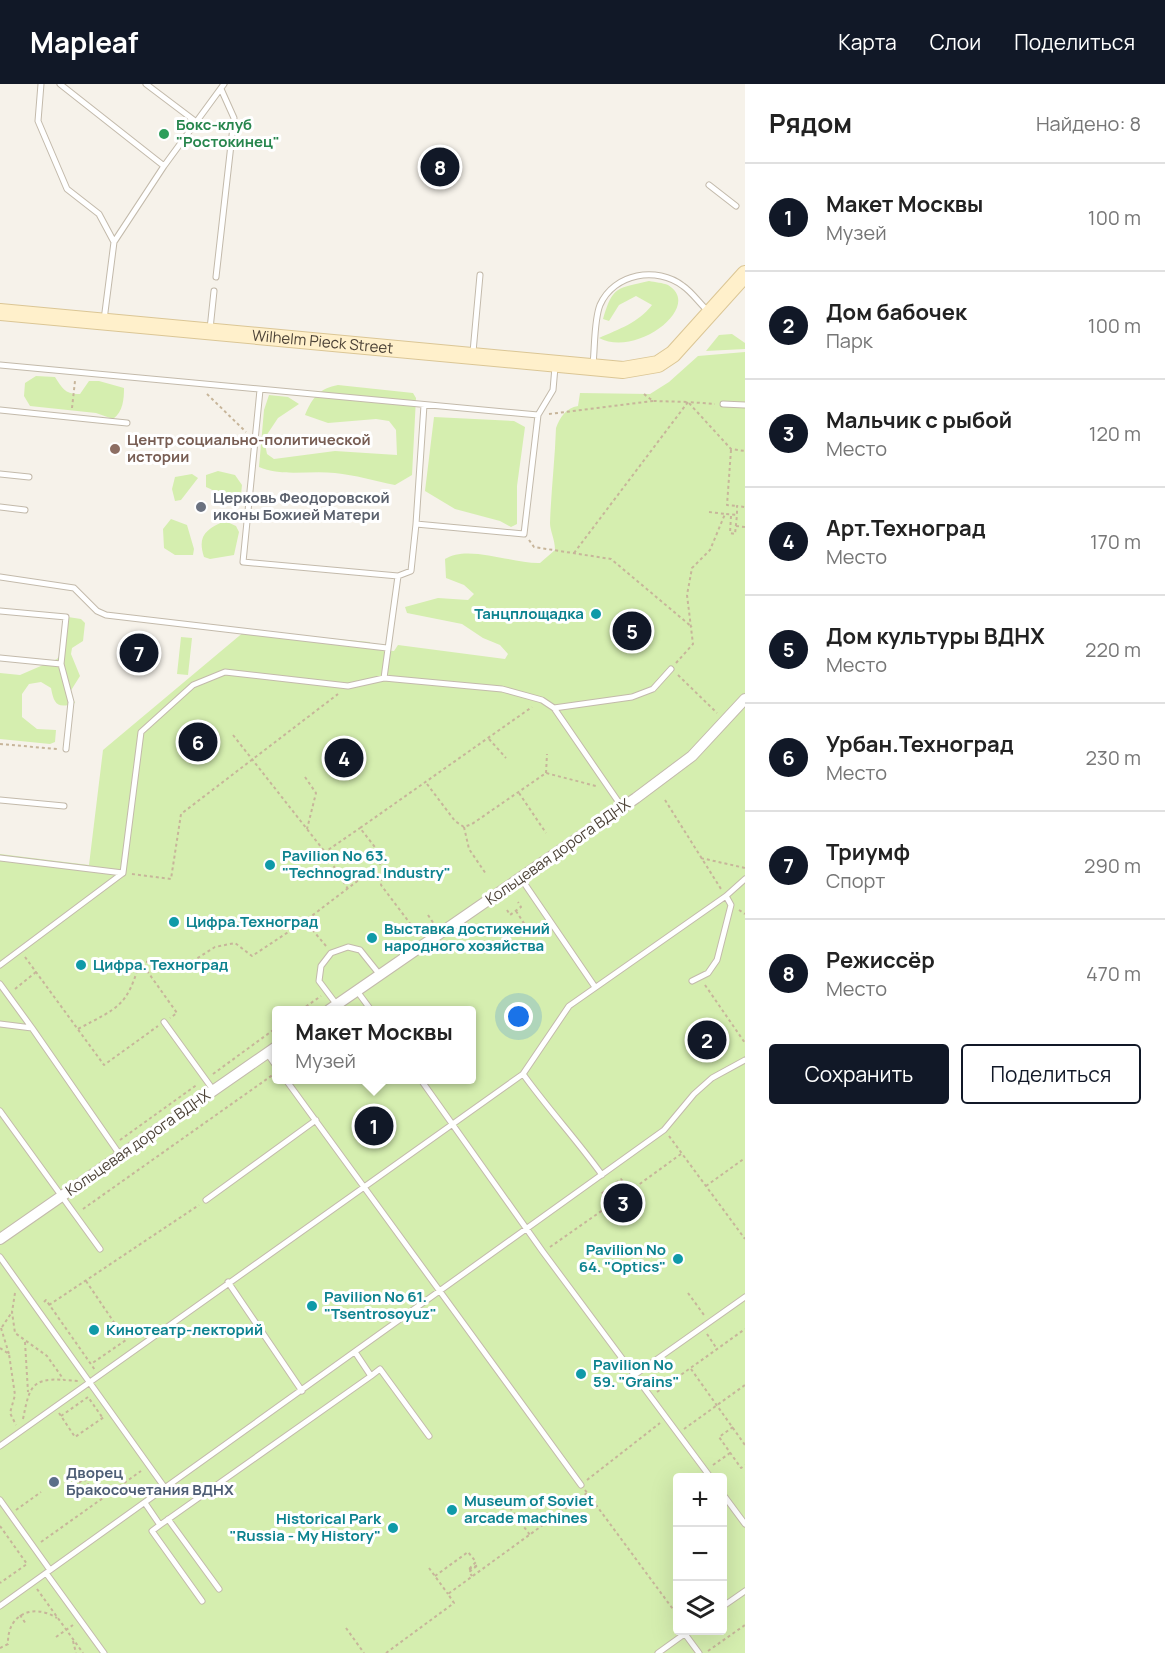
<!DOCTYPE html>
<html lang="ru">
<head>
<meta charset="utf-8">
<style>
  :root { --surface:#fff; --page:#f6f6f6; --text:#222; --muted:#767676; --line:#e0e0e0; --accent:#111827 }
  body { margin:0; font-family:Manrope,sans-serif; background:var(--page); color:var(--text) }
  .controls { position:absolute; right:18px; bottom:18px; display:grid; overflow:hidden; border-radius:6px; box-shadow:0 6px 24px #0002 }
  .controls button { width:54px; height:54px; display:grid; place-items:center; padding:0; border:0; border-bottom:2px solid var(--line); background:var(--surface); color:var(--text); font:30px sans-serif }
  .you { position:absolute; left:519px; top:933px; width:21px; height:21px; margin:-15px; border:4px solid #fff; border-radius:50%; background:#1a73e8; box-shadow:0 0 0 9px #1a73e833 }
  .badge { display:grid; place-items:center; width:39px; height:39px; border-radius:50%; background:var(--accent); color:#fff; font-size:20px; font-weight:700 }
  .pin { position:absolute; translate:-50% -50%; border:3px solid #fff; box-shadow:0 2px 6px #0006 }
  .popup { position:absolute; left:272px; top:922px; width:204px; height:78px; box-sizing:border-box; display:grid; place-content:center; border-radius:6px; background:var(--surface); filter:drop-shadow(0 2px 4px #0005); font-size:20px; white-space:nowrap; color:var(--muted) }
  .popup b { font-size:22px; color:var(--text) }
  .popup::after { content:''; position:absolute; left:50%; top:100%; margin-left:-12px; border:12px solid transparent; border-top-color:var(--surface) }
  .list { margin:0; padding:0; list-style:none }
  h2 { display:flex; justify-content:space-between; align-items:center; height:78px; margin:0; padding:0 24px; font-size:26px }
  h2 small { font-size:20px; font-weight:400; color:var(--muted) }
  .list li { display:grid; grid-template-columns:39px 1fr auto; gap:18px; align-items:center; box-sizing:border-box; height:108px; padding:0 24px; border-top:2px solid var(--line) }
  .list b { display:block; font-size:22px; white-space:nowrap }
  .list p { margin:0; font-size:20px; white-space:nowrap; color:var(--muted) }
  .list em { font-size:20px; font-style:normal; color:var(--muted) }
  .actions { display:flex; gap:12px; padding:18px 24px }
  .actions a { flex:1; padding:14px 0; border:2px solid var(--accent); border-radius:6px; text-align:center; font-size:21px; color:var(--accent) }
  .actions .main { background:var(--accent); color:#fff }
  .icon { flex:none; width:33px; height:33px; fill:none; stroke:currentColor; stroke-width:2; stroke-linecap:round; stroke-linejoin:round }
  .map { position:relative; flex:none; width:745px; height:1569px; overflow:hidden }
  header { display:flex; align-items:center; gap:36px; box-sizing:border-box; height:84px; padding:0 30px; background:var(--accent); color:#fff }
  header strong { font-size:28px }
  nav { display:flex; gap:33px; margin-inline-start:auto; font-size:21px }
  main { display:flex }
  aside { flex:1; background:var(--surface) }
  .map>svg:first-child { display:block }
  .green { fill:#d5eeaf; fill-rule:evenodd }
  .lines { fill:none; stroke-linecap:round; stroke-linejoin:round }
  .service-casing { stroke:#c3baab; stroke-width:7 }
  .minor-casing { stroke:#c3baab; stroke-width:12 }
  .secondary-casing { stroke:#dbc695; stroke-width:18 }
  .path { stroke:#c7b59a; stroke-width:2; stroke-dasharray:3 3; stroke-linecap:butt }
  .service { stroke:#fff; stroke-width:5 }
  .minor { stroke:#fff; stroke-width:10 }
  .secondary { stroke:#fff0cb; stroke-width:16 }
  .leisure-dot { fill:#2e9e5b; stroke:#fff; stroke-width:2 }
  .education-dot { fill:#8d6e63; stroke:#fff; stroke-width:2 }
  .worship-dot { fill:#6b7280; stroke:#fff; stroke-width:2 }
  .culture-dot { fill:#0f9aa8; stroke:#fff; stroke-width:2 }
  .service-dot { fill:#5c6f8a; stroke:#fff; stroke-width:2 }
  .labels { text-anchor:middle; stroke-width:6; stroke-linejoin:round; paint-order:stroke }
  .leisure-label { font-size:15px; font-weight:bold; fill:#27864d; stroke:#fff; text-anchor:start }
  .street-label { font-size:15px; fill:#4c4237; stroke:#fff }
  .education-label { font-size:15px; font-weight:bold; fill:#785e54; stroke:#fff; text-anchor:start }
  .worship-label { font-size:15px; font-weight:bold; fill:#5b616d; stroke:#fff; text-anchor:start }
  .culture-label { font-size:15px; font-weight:bold; fill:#0d838f; stroke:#fff; text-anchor:start }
  .service-label { font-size:15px; font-weight:bold; fill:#4e5e75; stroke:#fff; text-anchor:start }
</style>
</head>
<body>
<header>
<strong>Mapleaf</strong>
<nav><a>Карта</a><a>Слои</a><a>Поделиться</a></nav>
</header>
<main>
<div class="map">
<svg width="745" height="1569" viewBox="0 0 745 1569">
  <rect width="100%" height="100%" fill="#f6f2ea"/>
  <path class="green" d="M649,197c6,1 14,2 19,4 36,21 -31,73 -69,53 20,-9 39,-15 53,-33l-16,-9 -17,9 -10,16 -6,-2c10,-34 14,-30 46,-38z
    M732,250l13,9v6l-39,2 13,-16z
    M745,268v1301h-745v-799l89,11 14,-115 142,-119 125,11v7l24,2 4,-6 107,14 3,-5 -8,-9 -17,-7 -21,-14 -55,-11 -2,-6 33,-9 30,2 6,-6 -10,-9 -18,-7 -1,-19c23,-15 68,5 95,4l15,-13c0,-11 -5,-19 -5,-27 1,-31 5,-64 6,-95 4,-11 10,-20 22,-22l2,-13 70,1 19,-12 29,-26zM276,926h196v70h-196zM678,1394h44v152h-44z
    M36,292l19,1c7,11 11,18 25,17l9,-13h10l25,7c0,11 -1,24 -11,31l-17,-6 -66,-7 -6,-10 1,-13z
    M338,301l75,8 3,5 -4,77 -17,10c-20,-4 -40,-10 -60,-12 -25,-3 -54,4 -76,-6l5,-57 5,-15 19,2 11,7 -21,14 -14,21 3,15 7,5 61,-8 62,4 -1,-25 -7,-9 -13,-2 -48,4 -23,-8c7,-17 15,-27 33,-30z
    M434,333l80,4 11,6 -8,59v38l-6,3 -11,-6 -45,-12 -30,-18z
    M218,387l17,4 7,10 -2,19 -4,4c-13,-6 -17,-16 -30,-21v-12z
    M192,390l6,4 -17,22 -6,1 -3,-12 3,-12z
    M171,435l16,6 7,24 -1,6h-18l-11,-7 -1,-19z
    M225,437l11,5 3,6 -5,23 -24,4 -6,-2c-7,-21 2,-28 21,-36z
    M68,533l13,2 4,4 -2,18 -11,7 -1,6 9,22 -10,16 5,11c-17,6 -21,2 -24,-15l-10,-6 -12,2 -7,10v23l15,12 19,1 -1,12 -5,2 -50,-5v-66l20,2 37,-16 4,-5z
    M181,553l11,1 -4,37 -11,-1z"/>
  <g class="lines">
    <defs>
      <path id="service" d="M41,0l-3,37 29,68 32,25 15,28
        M60,0l104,82
        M146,0l49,37
        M709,101l27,21
        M216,193l18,-159 -13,-29
        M104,236l10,-78 50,-76 60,-82
        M210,245l4,-38
        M473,268l7,-77
        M593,280c2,-18 1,-44 7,-59 14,-32 57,-39 83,-19 9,6 17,18 26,26
        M0,281l538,50
        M260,306l-17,172 155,14 13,-5 5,-47 108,10 14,-119 15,-25 2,-23
        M723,320l22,1
        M0,326l127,13
        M0,390l29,3
        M0,423l25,3
        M416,440l8,-119
        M0,493l74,11 23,23 9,4 281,33
        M0,527l66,6 -5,47 10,38 -5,47
        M0,574l61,6
        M384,594l14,-102
        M554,624l78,-11 21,-8 18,-20
        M0,716l64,6
        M0,774l123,15
        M520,793l75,110
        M0,881l123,-92 18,-141 52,-47 32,-13 123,14 36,-8 118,11 40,11 12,8 68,99
        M692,897l16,-8 9,-13 14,-55 -5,-9
        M0,900l32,44
        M357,907l14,19
        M337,921l-18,-24 2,-15 10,-13 17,-6 12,3 20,25
        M164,938l50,69
        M0,940l32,4 88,127
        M267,969l9,13
        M523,990c25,35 54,66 79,101
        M286,996l295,405
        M421,996l122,172 168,226
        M0,1027l100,138
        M206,1116l110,-80
        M0,1173l165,231
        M228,1198l74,109
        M636,1290l109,-77
        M371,1292l9,-7 49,67
        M0,1362l523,-372 46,-68 157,-110 19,-17
        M722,1409l23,31
        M0,1416l50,70
        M145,1419l15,22 211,-149 -16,-24
        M168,1435l51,70
        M160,1441l-8,6 50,70
        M46,1489l58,80
        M0,1522l664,-476 30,-36 18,-16 33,-18
        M722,1523l23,-16
        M685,1550l14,19
        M658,1569l32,-23"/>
      <path id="minor" d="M329,926l307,-212 56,-42 53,-57
        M0,1155l276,-192"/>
      <g id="secondary">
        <path id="s1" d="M0,228l623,58 35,-6 15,-10 72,-80"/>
      </g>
    </defs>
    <use href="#service" class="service-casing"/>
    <use href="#minor" class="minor-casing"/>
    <use href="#secondary" class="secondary-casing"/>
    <path class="path" d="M207,310l39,38
      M644,310l9,7 35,1 43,47 14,2
      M72,324l3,-27
      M549,330l104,-13
      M731,366l-4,55 10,1
      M709,428l16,2
      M731,432l-1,17 5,1 2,-19
      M736,442l9,1
      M529,456l5,7 77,12 81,68
      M574,469l114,-151 27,2
      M676,579l17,-19 -6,-49 5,-27 18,-18 15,-36 12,1v-9l8,1
      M678,591l39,38
      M233,651l92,117
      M489,655l17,19
      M0,660l57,5
      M546,689l1,-19
      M305,693l11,16 -9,36
      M427,700l28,37 9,6 8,-3 74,-51 50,13
      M519,709l27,40
      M665,716l56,89
      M464,743l5,22 17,25
      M701,774l44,10
      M385,776l-4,25 31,41
      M132,790l39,5 10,-65 157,-120
      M348,805l-23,-37 35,-24
      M507,826l3,5 11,-8 -3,-5
      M739,826l6,4
      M516,827l9,14
      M428,831l6,9
      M446,857l5,7
      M326,862l-21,-25 80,-61 -25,-32 172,-121
      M25,873l79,108 54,-39
      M140,877l37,52 -7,5
      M140,877l45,5 30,-19 20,-4 17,13 53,-35
      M705,901l40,58
      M15,905l21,-17
      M301,926l20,-14
      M78,945c41,-22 49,-22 62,-68
      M213,990l63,-46
      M669,1052l76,103
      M120,1056l78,-56
      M621,1095l21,29 -20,14 -21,-28z
      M706,1102l39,-28
      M630,1107l51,-37
      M83,1125l191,-135
      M550,1163l60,-42
      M86,1197l40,59 -35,24
      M15,1209l-3,19 3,21 32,23 17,24 14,1
      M688,1209l16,22
      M44,1218l2,-2 49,70
      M49,1221l150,-100
      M2,1243l10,-15
      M1,1244l8,26
      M707,1250l10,15
      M25,1258l3,50
      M0,1264l9,6 6,41 -5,18 6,12
      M691,1285l54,76
      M657,1308l88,-63
      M59,1329l16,24 29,-20
      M61,1332l27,-19 14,20
      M23,1335c6,-29 7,-42 41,-39
      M733,1343l-14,10 22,31 4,-3
      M684,1345l61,-44
      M713,1381l17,-12
      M587,1396l73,-57
      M74,1402l10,-7 12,16
      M585,1406l93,126
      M510,1424l20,27
      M16,1426l25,-18
      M0,1442l27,38 -27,19
      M41,1458l100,-71
      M429,1484l19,26
      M435,1492l33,-24 8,10 -8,8 10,-5 -9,7 3,4
      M37,1505l46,64
      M20,1531l6,9
      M346,1544l18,25
      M56,1553l17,-12
      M73,1557l3,12
      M0,1564l8,-4c-1,-30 25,-41 49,-26
      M708,1567l37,-26
      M386,1569l68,-50 -6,-9 139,-101"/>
    <use href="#service" class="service"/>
    <use href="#minor" class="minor"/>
    <use href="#secondary" class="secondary"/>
  </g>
  <circle class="leisure-dot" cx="164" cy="50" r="6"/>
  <circle class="education-dot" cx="115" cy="365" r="6"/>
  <circle class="worship-dot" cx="201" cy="423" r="6"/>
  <g class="culture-dot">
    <circle cx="596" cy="530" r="6"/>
    <circle cx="270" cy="781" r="6"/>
    <circle cx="174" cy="838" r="6"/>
    <circle cx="372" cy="854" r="6"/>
    <circle cx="81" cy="881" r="6"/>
    <circle cx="678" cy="1175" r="6"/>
    <circle cx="312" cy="1222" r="6"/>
    <circle cx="94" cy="1246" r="6"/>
    <circle cx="581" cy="1290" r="6"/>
    <circle cx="452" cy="1426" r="6"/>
    <circle cx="393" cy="1444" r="6"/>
  </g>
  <circle class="service-dot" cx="54" cy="1398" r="6"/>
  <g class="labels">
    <g class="leisure-label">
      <text x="176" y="46">Бокс-клуб<tspan x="176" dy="17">"Ростокинец"</tspan></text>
    </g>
    <g class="street-label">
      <text dy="5" stroke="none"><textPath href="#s1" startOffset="324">Wilhelm Pieck Street</textPath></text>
      <text transform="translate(558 768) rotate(-35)" y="5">Кольцевая дорога ВДНХ</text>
      <text transform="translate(138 1059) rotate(-35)" y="5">Кольцевая дорога ВДНХ</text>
    </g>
    <g class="education-label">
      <text x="127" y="361">Центр социально-политической<tspan x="127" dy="17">истории</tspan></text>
    </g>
    <g class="worship-label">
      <text x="213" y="419">Церковь Феодоровской<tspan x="213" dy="17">иконы Божией Матери</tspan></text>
    </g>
    <g class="culture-label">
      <text x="584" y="535" text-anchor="end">Танцплощадка</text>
      <text x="282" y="777">Pavilion No 63.<tspan x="282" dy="17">"Technograd. Industry"</tspan></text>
      <text x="186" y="843">Цифра.Техноград</text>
      <text x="384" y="850">Выставка достижений<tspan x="384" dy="17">народного хозяйства</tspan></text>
      <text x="93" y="886">Цифра. Техноград</text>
      <text x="666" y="1171" text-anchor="end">Pavilion No<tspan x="666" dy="17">64. "Optics"</tspan></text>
      <text x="324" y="1218">Pavilion No 61.<tspan x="324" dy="17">"Tsentrosoyuz"</tspan></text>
      <text x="106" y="1251">Кинотеатр-лекторий</text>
      <text x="593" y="1286">Pavilion No<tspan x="593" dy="17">59. "Grains"</tspan></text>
      <text x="464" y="1422">Museum of Soviet<tspan x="464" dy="17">arcade machines</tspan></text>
      <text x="381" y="1440" text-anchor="end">Historical Park<tspan x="381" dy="17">"Russia - My History"</tspan></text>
    </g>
    <g class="service-label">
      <text x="66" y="1394">Дворец<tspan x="66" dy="17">Бракосочетания ВДНХ</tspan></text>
    </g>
  </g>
</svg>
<div class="controls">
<button>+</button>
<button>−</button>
<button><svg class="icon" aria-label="layers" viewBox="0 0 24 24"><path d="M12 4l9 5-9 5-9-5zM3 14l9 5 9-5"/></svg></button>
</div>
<div class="you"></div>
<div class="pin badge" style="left:374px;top:1042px">1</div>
<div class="popup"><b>Макет Москвы</b>Музей</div>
<div class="pin badge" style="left:707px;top:956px">2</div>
<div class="pin badge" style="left:623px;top:1119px">3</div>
<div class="pin badge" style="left:344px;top:674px">4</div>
<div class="pin badge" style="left:632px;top:547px">5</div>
<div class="pin badge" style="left:198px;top:658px">6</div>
<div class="pin badge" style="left:139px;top:569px">7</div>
<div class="pin badge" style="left:440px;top:83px">8</div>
</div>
<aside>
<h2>Рядом<small>Найдено: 8</small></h2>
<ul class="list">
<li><span class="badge">1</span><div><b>Макет Москвы</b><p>Музей</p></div><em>100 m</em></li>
<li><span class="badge">2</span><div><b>Дом бабочек</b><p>Парк</p></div><em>100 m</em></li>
<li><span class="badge">3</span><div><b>Мальчик с рыбой</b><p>Место</p></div><em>120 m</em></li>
<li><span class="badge">4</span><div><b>Арт.Техноград</b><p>Место</p></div><em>170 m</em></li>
<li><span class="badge">5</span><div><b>Дом культуры ВДНХ</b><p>Место</p></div><em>220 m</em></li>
<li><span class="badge">6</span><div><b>Урбан.Техноград</b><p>Место</p></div><em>230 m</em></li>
<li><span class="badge">7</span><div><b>Триумф</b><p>Спорт</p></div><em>290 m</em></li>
<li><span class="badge">8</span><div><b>Режиссёр</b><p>Место</p></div><em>470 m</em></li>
</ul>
<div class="actions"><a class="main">Сохранить</a><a>Поделиться</a></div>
</aside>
</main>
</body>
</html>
